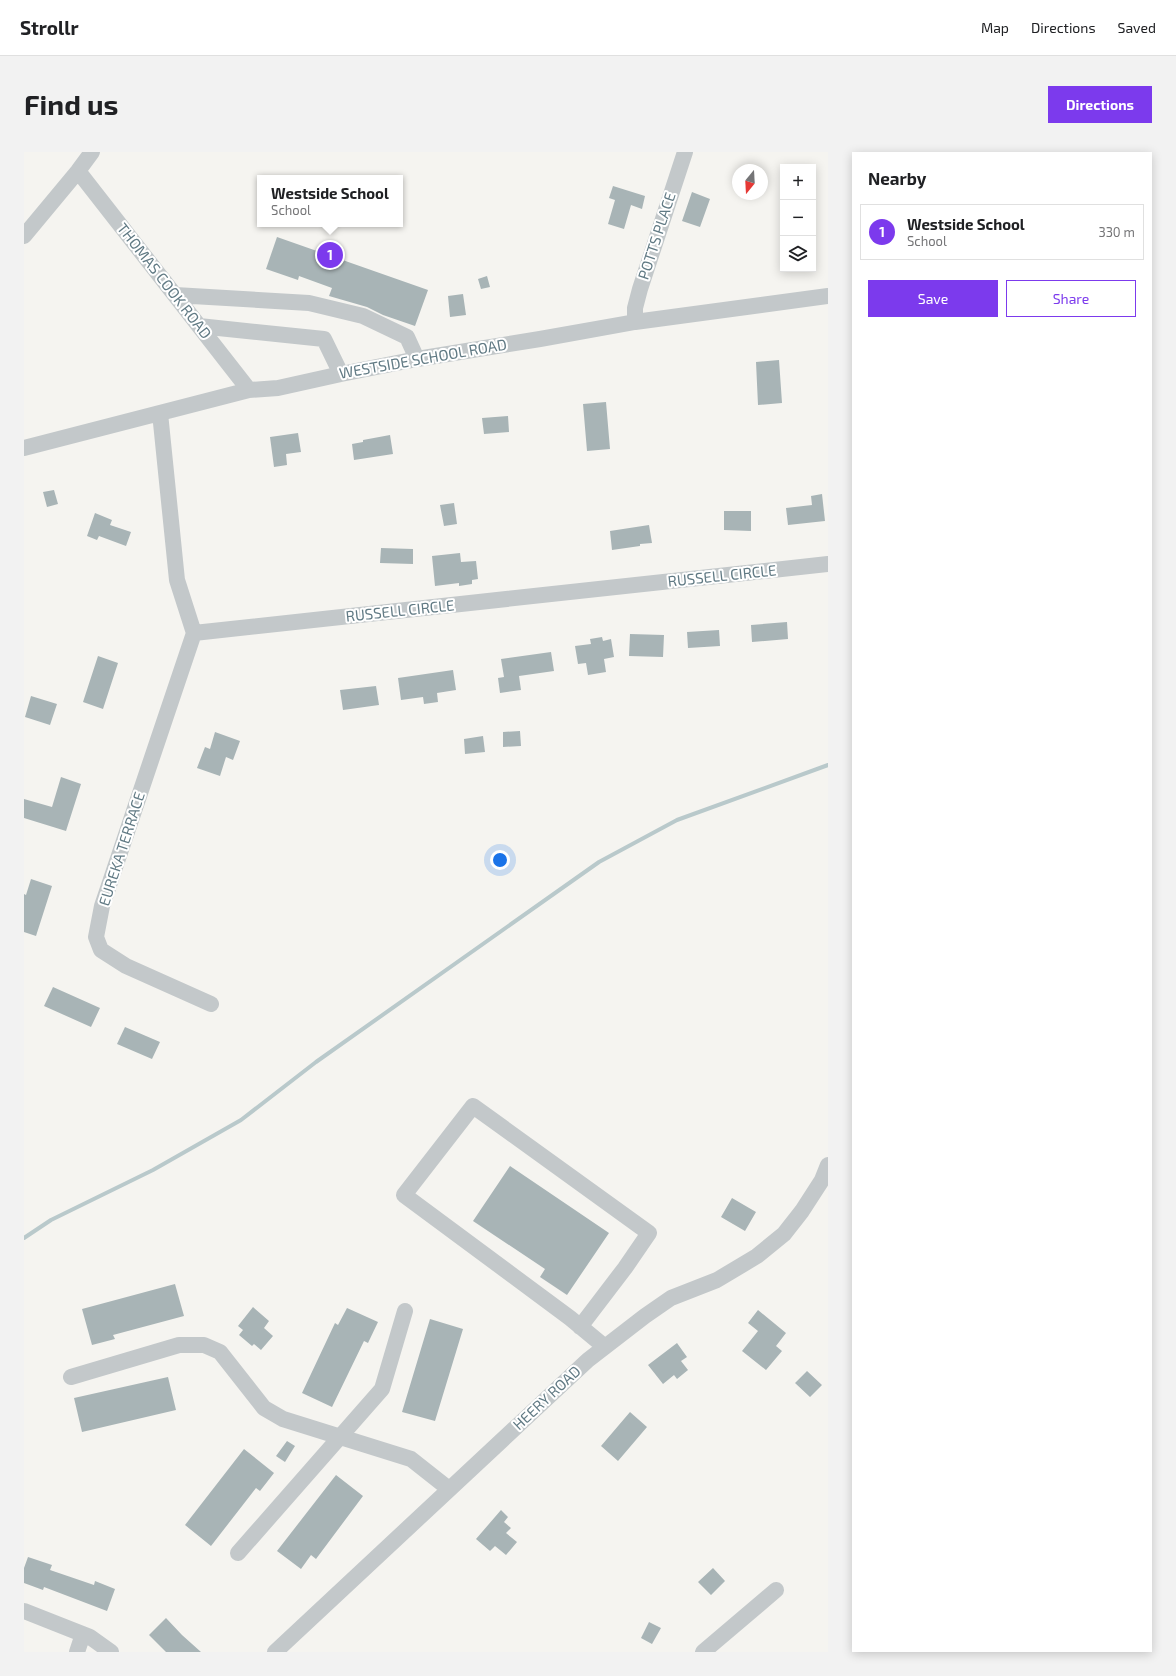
<!DOCTYPE html>
<html lang="en">
<head>
<meta charset="utf-8">
<style>
  :root { --surface:#fff; --page:#f2f2f2; --text:#202124; --muted:#757577; --line:#e0e0e0; --accent:#7c3aed }
  body { margin:0; font-family:"Exo 2",sans-serif; background:var(--page); color:var(--text) }
  .controls { position:absolute; right:12px; top:12px; display:grid; overflow:hidden; border-radius:0px; box-shadow:0 2px 10px #0003 }
  .controls button { width:36px; height:36px; display:grid; place-items:center; padding:0; border:0; border-bottom:1px solid var(--line); background:var(--surface); color:var(--text); font:20px sans-serif }
  .compass { position:absolute; left:708px; top:12px; width:36px; height:36px; border-radius:50%; background:var(--surface); box-shadow:0 2px 10px #0003; rotate:198deg }
  .you { position:absolute; left:476px; top:708px; width:14px; height:14px; margin:-10px; border:3px solid #fff; border-radius:50%; background:#1a73e8; box-shadow:0 0 0 6px #1a73e833 }
  .badge { display:grid; place-items:center; width:26px; height:26px; border-radius:50%; background:var(--accent); color:#fff; font-size:13px; font-weight:700 }
  .pin { position:absolute; translate:-50% -50%; border:2px solid #fff; box-shadow:0 1px 4px #0006 }
  .popup { position:absolute; left:233px; top:23px; width:146px; height:52px; box-sizing:border-box; display:grid; place-content:center; border-radius:0px; background:var(--surface); filter:drop-shadow(0 1px 3px #0005); font-size:13px; white-space:nowrap; color:var(--muted) }
  .popup b { font-size:15px; color:var(--text) }
  .popup::after { content:''; position:absolute; left:50%; top:100%; margin-left:-8px; border:8px solid transparent; border-top-color:var(--surface) }
  .list { margin:0; padding:0; list-style:none }
  h2 { display:flex; justify-content:space-between; align-items:center; height:52px; margin:0; padding:0 16px; font-size:17px }
  h2 small { font-size:13px; font-weight:400; color:var(--muted) }
  .list li { display:grid; grid-template-columns:26px 1fr auto; gap:12px; align-items:center; box-sizing:border-box; height:56px; margin:0 8px 8px; padding:0 8px; border:1px solid var(--line); border-radius:0px }
  .list b { display:block; font-size:15px; white-space:nowrap }
  .list p { margin:0; font-size:13px; white-space:nowrap; color:var(--muted) }
  .list em { font-size:13px; font-style:normal; color:var(--muted) }
  .actions { display:flex; gap:8px; padding:12px 16px }
  .actions a { flex:1; padding:9px 0; border:1px solid var(--accent); border-radius:0px; text-align:center; font-size:14px; color:var(--accent) }
  .actions .main { background:var(--accent); color:#fff }
  .icon { flex:none; width:22px; height:22px; fill:none; stroke:currentColor; stroke-width:2; stroke-linecap:round; stroke-linejoin:round }
  .map { position:relative; flex:none; width:804px; height:1500px; overflow:hidden; border-radius:0px }
  header { display:flex; align-items:center; gap:24px; box-sizing:border-box; height:56px; padding:0 20px; background:var(--surface); border-bottom:1px solid var(--line) }
  header strong { font-size:19px }
  nav { display:flex; gap:22px; margin-inline-start:auto; font-size:14px }
  .intro { display:flex; align-items:center; justify-content:space-between; box-sizing:border-box; height:96px; padding:0 24px }
  h1 { margin:0; font-size:28px }
  .button { padding:10px 18px; border-radius:0px; background:var(--accent); color:#fff; font-size:14px; font-weight:700 }
  main { display:flex; gap:24px; padding:0 24px }
  aside { flex:1; background:var(--surface); border-radius:0px; box-shadow:0 2px 10px #0003 }
  .map>svg:first-child { display:block }
  .lines { fill:none; stroke-linecap:round; stroke-linejoin:round }
  .stream { stroke:#b9c9cb; stroke-width:4 }
  .building { fill:#a8b4b6 }
  .minor { stroke:#c3c8ca; stroke-width:16 }
  .labels { text-anchor:middle; stroke-width:4; stroke-linejoin:round; paint-order:stroke }
  .street-label { font-size:15px; fill:#617a84; stroke:#fff }
</style>
</head>
<body>
<header>
<strong>Strollr</strong>
<nav><a>Map</a><a>Directions</a><a>Saved</a></nav>
</header>
<div class="intro"><h1>Find us</h1><a class="button">Directions</a></div>
<main>
<div class="map">
<svg width="804" height="1500" viewBox="0 0 804 1500">
  <rect width="100%" height="100%" fill="#f5f4f0"/>
  <g class="lines">
    <path class="stream" d="M0,1086l27,-18 102,-50 88,-50 75,-58 283,-200 78,-42 151,-55"/>
  </g>
  <path class="building" d="M589,34l32,10 -3,13 -11,-4 -7,24 -16,-5 7,-24 -6,-2z
    M668,40l18,7 -10,28 -18,-6z
    M253,85l151,53 -13,36 -32,-11 -16,-8 -38,-11 3,-8 -33,-12 -1,4 -32,-11z
    M463,124l3,11 -9,2 -3,-10z
    M439,142l3,21 -16,2 -2,-21z
    M755,208l3,43 -24,2 -2,-43z
    M582,250l4,47 -23,2 -4,-47z
    M484,264l1,16 -25,2 -2,-16z
    M274,281l3,19 -15,2 1,11 -13,2 -4,-30z
    M366,283l3,19 -39,6 -2,-16 11,-2v-2z
    M30,338l4,14 -11,3 -4,-15z
    M798,342l3,27 -37,4 -2,-17 26,-3 -1,-9z
    M430,351l3,21 -13,2 -4,-21z
    M700,359h27v20l-27,-1z
    M71,361l17,7 -2,5 21,7 -5,14 -27,-10 -2,4 -10,-4z
    M625,373l3,18 -12,1v2l-28,4 -2,-19z
    M357,396l32,1v15l-33,-1z
    M436,401l1,9 15,-1 2,18 -6,1v4l-13,2v-3l-24,3 -3,-30z
    M763,470l1,17 -36,3 -1,-17z
    M695,478l1,16 -32,2 -1,-16z
    M606,482l34,1 -1,22 -34,-1z
    M578,485l1,4 8,-2 3,18 -10,2 2,13 -18,3 -2,-12 -8,1 -3,-18 16,-2 -1,-5z
    M527,500l3,19 -35,5 2,14 -21,3 -2,-15 6,-1 -3,-18z
    M74,504l20,7 -15,46 -20,-7z
    M429,518l3,20 -19,3 1,9 -14,2 -1,-7 -22,3 -3,-22z
    M352,534l3,19 -36,5 -3,-20z
    M7,544l26,8 -7,21 -25,-8z
    M496,579l1,15 -18,1v-15z
    M191,580l25,9 -7,19 -7,-3 -6,19 -23,-8 8,-21 5,2z
    M459,584l2,16 -20,2 -1,-15z
    M37,625l20,7 -15,47 -42,-13v-19l28,8z
    M7,727l21,7 -16,50 -12,-4v-38l2,1z
    M29,835l47,21 -9,19 -47,-21z
    M101,875l35,15 -8,17 -35,-15z
    M486,1014l99,67 -42,62 -27,-18 5,-8 -72,-48z
    M708,1046l24,14 -11,19 -24,-14z
    M151,1132l9,32 -71,19 2,4 -23,6 -10,-36z
    M229,1155l16,14 -5,7 9,8 -12,14 -7,-6 -2,2 -13,-11 4,-5 -5,-4z
    M323,1156l31,14 -10,21 -4,-2 -32,66 -30,-14 33,-70 3,2z
    M734,1158l28,23 -10,13 6,5 -16,19 -24,-19 16,-20 -10,-8z
    M406,1167l33,10 -28,92 -33,-9z
    M653,1191l10,14 -6,4 7,9 -11,9 -3,-4 -11,9 -15,-19z
    M783,1219l15,14 -12,12 -15,-14z
    M144,1225l8,33 -94,22 -8,-34z
    M606,1260l17,15 -29,34 -17,-15z
    M263,1289l8,5 -10,16 -9,-6z
    M220,1297l30,24 -14,18 -4,-3 -45,58 -26,-21z
    M312,1323l27,21 -47,63 -5,-4 -10,14 -24,-18z
    M477,1358l7,7 -4,5 7,6 -5,5 11,9 -11,13 -11,-9 -5,5 -14,-12z
    M4,1405l24,8 -2,5 44,15 1,-4 20,8 -8,22 -63,-24 -1,3 -19,-7v-15z
    M689,1416l12,13 -14,14 -13,-13z
    M142,1466l16,17 19,17h-35l-17,-17z
    M625,1470l12,6 -9,16 -11,-6z"/>
  <g class="lines">
    <path class="minor" d="M54,19l171,219
      M0,84l54,-65 14,-19
      M151,143l134,8 54,13 44,21 10,22
      M611,170v-14l5,-19 45,-137
      M175,174l125,13 17,35
      M136,261l17,167 17,53
      M0,296l225,-58 29,-2 63,-14 76,-15 123,-20 95,-17 193,-26
      M170,481l634,-69
      M170,481l-92,273 -6,31 5,13 25,16 85,38
      M556,1175l45,-59 24,-35 -176,-127 -69,89 166,123 35,29
      M47,1225l108,-32h25l16,7 44,56 19,11 128,40 38,30
      M214,1401l144,-164 23,-78
      M0,1459l66,26 21,15
      M53,1500l6,-18
      M251,1500l313,-292 57,-44 26,-18 46,-18 40,-24 27,-22 18,-23 20,-31 6,-15
      M679,1500l73,-62"/>
  </g>
  <g class="labels">
    <g class="street-label">
      <text transform="translate(633 84) rotate(-72)" y="5">POTTS PLACE</text>
      <text transform="translate(140 129) rotate(52)" y="5">THOMAS COOK ROAD</text>
      <text transform="translate(399 207) rotate(-10)" y="5">WESTSIDE SCHOOL ROAD</text>
      <text transform="translate(698 424) rotate(-6)" y="5">RUSSELL CIRCLE</text>
      <text transform="translate(376 459) rotate(-6)" y="5">RUSSELL CIRCLE</text>
      <text transform="translate(98 697) rotate(-72)" y="5">EUREKA TERRACE</text>
      <text transform="translate(523 1246) rotate(-43)" y="5">HEERY ROAD</text>
    </g>
  </g>
</svg>
<div class="controls">
<button>+</button>
<button>−</button>
<button><svg class="icon" aria-label="layers" viewBox="0 0 24 24"><path d="M12 4l9 5-9 5-9-5zM3 14l9 5 9-5"/></svg></button>
</div>
<svg class="compass" viewBox="-18 -18 36 36"><path d="M0-13l5 13h-10z" fill="#e53935"/><path d="M0 13l5-13h-10z" fill="#757577"/></svg>
<div class="you"></div>
<div class="pin badge" style="left:306px;top:103px">1</div>
<div class="popup"><b>Westside School</b>School</div>
</div>
<aside>
<h2>Nearby<small></small></h2>
<ul class="list">
<li><span class="badge">1</span><div><b>Westside School</b><p>School</p></div><em>330 m</em></li>
</ul>
<div class="actions"><a class="main">Save</a><a>Share</a></div>
</aside>
</main>
</body>
</html>
